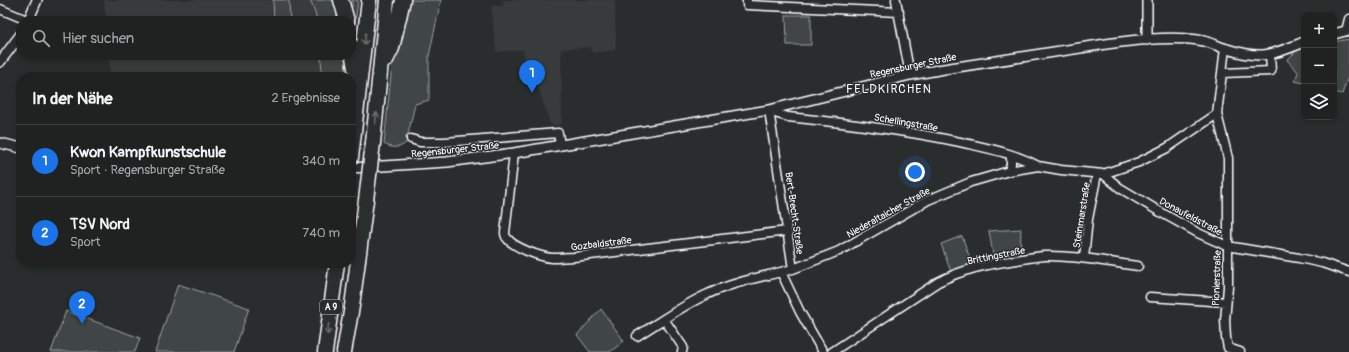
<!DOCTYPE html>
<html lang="de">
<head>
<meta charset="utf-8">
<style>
  :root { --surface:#202222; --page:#282a2a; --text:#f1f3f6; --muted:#a2a4a5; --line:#3d3f40; --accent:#1a73e8 }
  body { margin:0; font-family:Pangolin,sans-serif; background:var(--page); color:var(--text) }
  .controls { position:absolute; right:12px; top:12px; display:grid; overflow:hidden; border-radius:8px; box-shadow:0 2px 6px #0003 }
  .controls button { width:36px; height:36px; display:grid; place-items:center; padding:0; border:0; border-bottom:1px solid var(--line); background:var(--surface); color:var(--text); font:20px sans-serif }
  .you { position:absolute; left:915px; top:172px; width:14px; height:14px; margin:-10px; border:3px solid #fff; border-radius:50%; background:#1a73e8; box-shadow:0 0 0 6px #1a73e833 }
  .badge { display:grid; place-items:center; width:26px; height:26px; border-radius:50%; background:var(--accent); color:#fff; font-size:13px; font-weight:700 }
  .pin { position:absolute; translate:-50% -33px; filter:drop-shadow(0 1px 2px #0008) }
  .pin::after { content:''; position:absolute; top:21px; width:14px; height:12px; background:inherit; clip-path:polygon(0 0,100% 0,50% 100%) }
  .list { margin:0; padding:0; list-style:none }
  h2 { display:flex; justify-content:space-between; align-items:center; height:52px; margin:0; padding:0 16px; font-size:17px }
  h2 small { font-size:13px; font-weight:400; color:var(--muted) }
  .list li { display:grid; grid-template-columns:26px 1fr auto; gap:12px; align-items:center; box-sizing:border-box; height:72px; padding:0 16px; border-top:1px solid var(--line) }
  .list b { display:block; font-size:15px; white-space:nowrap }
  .list p { margin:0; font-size:13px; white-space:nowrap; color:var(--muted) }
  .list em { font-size:13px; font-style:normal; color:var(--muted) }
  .icon { flex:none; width:22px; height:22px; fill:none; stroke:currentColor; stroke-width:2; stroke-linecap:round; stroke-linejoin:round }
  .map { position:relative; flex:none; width:1349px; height:352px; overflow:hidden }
  .search { position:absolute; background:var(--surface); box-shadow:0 2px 6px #0003; left:16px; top:16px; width:340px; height:44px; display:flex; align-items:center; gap:10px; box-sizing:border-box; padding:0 14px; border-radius:16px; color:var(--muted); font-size:15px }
  .panel { position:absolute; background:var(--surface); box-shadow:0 2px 6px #0003; left:16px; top:72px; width:340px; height:196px; border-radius:16px }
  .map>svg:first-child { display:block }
  .built { fill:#373a3b }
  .green { fill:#414445; stroke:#a0a2a2 }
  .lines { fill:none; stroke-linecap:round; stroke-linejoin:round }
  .minor-casing { stroke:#fff; stroke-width:11 }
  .tertiary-casing { stroke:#fff; stroke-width:12 }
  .motorway-casing { stroke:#fff; stroke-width:17 }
  .minor { stroke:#2a2d2e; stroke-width:8 }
  .tertiary { stroke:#2a2d2e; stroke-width:9 }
  .motorway { stroke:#2a2d2e; stroke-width:14 }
  .motorway-bridge-casing { stroke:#fff; stroke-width:17; stroke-linecap:butt }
  .motorway-bridge { stroke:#2a2d2e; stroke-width:14 }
  .oneway { stroke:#6a6c6d }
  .labels { text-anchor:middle; stroke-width:3; stroke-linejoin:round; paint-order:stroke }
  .shield { fill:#2a2d2e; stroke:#bfc0c0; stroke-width:1 }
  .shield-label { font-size:9px; font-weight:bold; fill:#fff }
  .street-label { font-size:10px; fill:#fff; stroke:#2a2d2e }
  .quarter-label { font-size:12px; letter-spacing:1px; fill:#fff; stroke:#2a2d2e }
</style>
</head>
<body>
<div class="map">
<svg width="1349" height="352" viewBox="0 0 1349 352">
  <rect width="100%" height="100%" fill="#2a2d2e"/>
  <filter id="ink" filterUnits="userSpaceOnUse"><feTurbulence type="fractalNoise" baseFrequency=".025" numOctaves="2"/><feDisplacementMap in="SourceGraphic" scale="8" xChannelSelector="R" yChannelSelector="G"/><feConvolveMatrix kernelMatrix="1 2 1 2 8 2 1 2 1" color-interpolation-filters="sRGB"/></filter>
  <g filter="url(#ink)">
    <path class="built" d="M104,0h206l8,21h-212z
      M503,0h112l1,50 -23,3 -4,-6 -28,2 1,75 -11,2 -15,-45 -8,-1 -5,-30 -27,2 -5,-46h12z
      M109,55h212l1,22h-212z"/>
    <path class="green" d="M273,0h16l1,21h-16z
      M310,0h23l6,21h-21z
      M352,0h6l-5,40 -2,-9v-10l-5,-14h6z
      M407,0h34l-12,56v44l-14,4 -9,39c-7,6 -15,5 -22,1l8,-79 5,-31z
      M786,15h25v30h-24z
      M1349,39v35l-7,20 -8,-2v-50z
      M1304,49v34l-9,-2 3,-9 -11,-12 10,-10z
      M321,55h24l1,22h-24z
      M1021,229l-1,27 -26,5 -5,-30z
      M962,236l10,28 -21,8 -10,-28z
      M178,284l71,24 -15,44h-79z
      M601,309l23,32 -14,11h-20l-13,-17z
      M66,311l74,27 -5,14h-84z"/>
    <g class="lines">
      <defs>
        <path id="minor" d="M747,0v5l152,7
          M896,0l14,75
          M0,9l29,12
          M1346,31l3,-12
          M1225,48l-8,66 11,44v129l-3,33 1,18 2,10 12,4
          M1223,73l48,-2 -1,-16
          M769,110l9,4 10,3c58,6 115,13 172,25 26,6 54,11 78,24
          M769,110l24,159 -12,3 19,40 23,40
          M411,139l9,3h25l113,-9 2,12
          M514,153l-9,80c0,1 1,5 2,5 7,10 34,19 45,20 8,0 15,-1 22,-1l213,-26
          M1009,171l2,-7v-9
          M1103,174l17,14 42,25 36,20 29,13 72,12 23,5 27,9
          M1084,258l4,-39 9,-45
          M793,269l46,-18 89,-51 43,-18 38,-11 29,-5 23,4 42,4 36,-12 28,-14 50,-34
          M1150,297l76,5
          M664,319l19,28 -1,5
          M637,336c23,-14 46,-31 71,-42 23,-11 49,-16 73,-22
          M832,352l106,-70c25,-13 51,-18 79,-22 9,-2 18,-3 27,-4 31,-1 63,6 94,10"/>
        <path id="tertiary" d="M1147,0v40
          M28,21l9,-21
          M1334,34l15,-4
          M0,62l21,-28
          M0,143l21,5
          M351,168l96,-6 67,-9 255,-43 141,-35 34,-6 162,-25c29,-4 63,-8 92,-4 10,1 19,6 29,9 35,11 45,6 77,-7"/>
        <path id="motorway" d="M341,0l6,21
          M351,45l5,29
          M386,60l6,-12 11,-48
          M373,143l14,-143
          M351,158l18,-158
          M325,352l12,-89
          M344,352l8,-46 14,-106"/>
      </defs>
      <use href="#minor" class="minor-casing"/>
      <use href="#tertiary" class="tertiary-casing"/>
      <use href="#motorway" class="motorway-casing"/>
      <use href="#minor" class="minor"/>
      <use href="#tertiary" class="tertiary"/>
      <use href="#motorway" class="motorway"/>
      <defs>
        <path id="motorway-bridge" d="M366,200l7,-57"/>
      </defs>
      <use href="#motorway-bridge" class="motorway-bridge-casing"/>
      <use href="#motorway-bridge" class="motorway-bridge"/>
    </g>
    <defs><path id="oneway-shaft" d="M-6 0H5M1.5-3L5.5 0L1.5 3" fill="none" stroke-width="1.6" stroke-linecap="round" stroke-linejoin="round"/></defs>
    <g class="oneway">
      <use href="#oneway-shaft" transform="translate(365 39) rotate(96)"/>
      <use href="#oneway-shaft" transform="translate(376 118) rotate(-84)"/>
      <use href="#oneway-shaft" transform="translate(328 329) rotate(97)"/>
    </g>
  </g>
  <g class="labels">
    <rect class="shield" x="320" y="300" width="22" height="14" rx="3"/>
    <g class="shield-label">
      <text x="331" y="310">A 9</text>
    </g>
    <g class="street-label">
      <text transform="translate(913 65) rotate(-12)" y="4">Regensburger Straße</text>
      <text transform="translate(906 122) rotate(10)" y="4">Schellingstraße</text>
      <text transform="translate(455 149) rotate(-6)" y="4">Regensburger Straße</text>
      <text transform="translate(888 212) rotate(-29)" y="4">Niederaltaicher Straße</text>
      <text transform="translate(795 213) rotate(82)" y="4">Bert-Brecht-Straße</text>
      <text transform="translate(1081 215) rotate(-81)" y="4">Steinmarstraße</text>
      <text transform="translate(1191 216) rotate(28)" y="4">Donaufeldstraße</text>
      <text transform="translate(601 243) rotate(-7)" y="4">Gozbaldstraße</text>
      <text transform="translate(996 255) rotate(-11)" y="4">Brittingstraße</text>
      <text transform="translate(1216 278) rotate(-88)" y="4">Pionierstraße</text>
    </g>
    <g class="quarter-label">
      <text x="889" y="93">FELDKIRCHEN</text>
    </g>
  </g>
</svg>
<div class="controls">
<button>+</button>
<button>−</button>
<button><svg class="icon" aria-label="layers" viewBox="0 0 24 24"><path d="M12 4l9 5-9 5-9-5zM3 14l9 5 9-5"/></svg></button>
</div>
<div class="you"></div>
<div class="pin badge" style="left:532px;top:93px">1</div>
<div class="pin badge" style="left:82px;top:324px">2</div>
<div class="search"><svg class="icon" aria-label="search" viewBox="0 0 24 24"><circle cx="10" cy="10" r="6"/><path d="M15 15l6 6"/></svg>Hier suchen</div>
<section class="panel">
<h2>In der Nähe<small>2 Ergebnisse</small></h2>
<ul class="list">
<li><span class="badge">1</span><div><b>Kwon Kampfkunstschule</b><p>Sport · Regensburger Straße</p></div><em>340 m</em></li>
<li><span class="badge">2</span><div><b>TSV Nord</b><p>Sport</p></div><em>740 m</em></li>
</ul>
</section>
</div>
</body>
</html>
